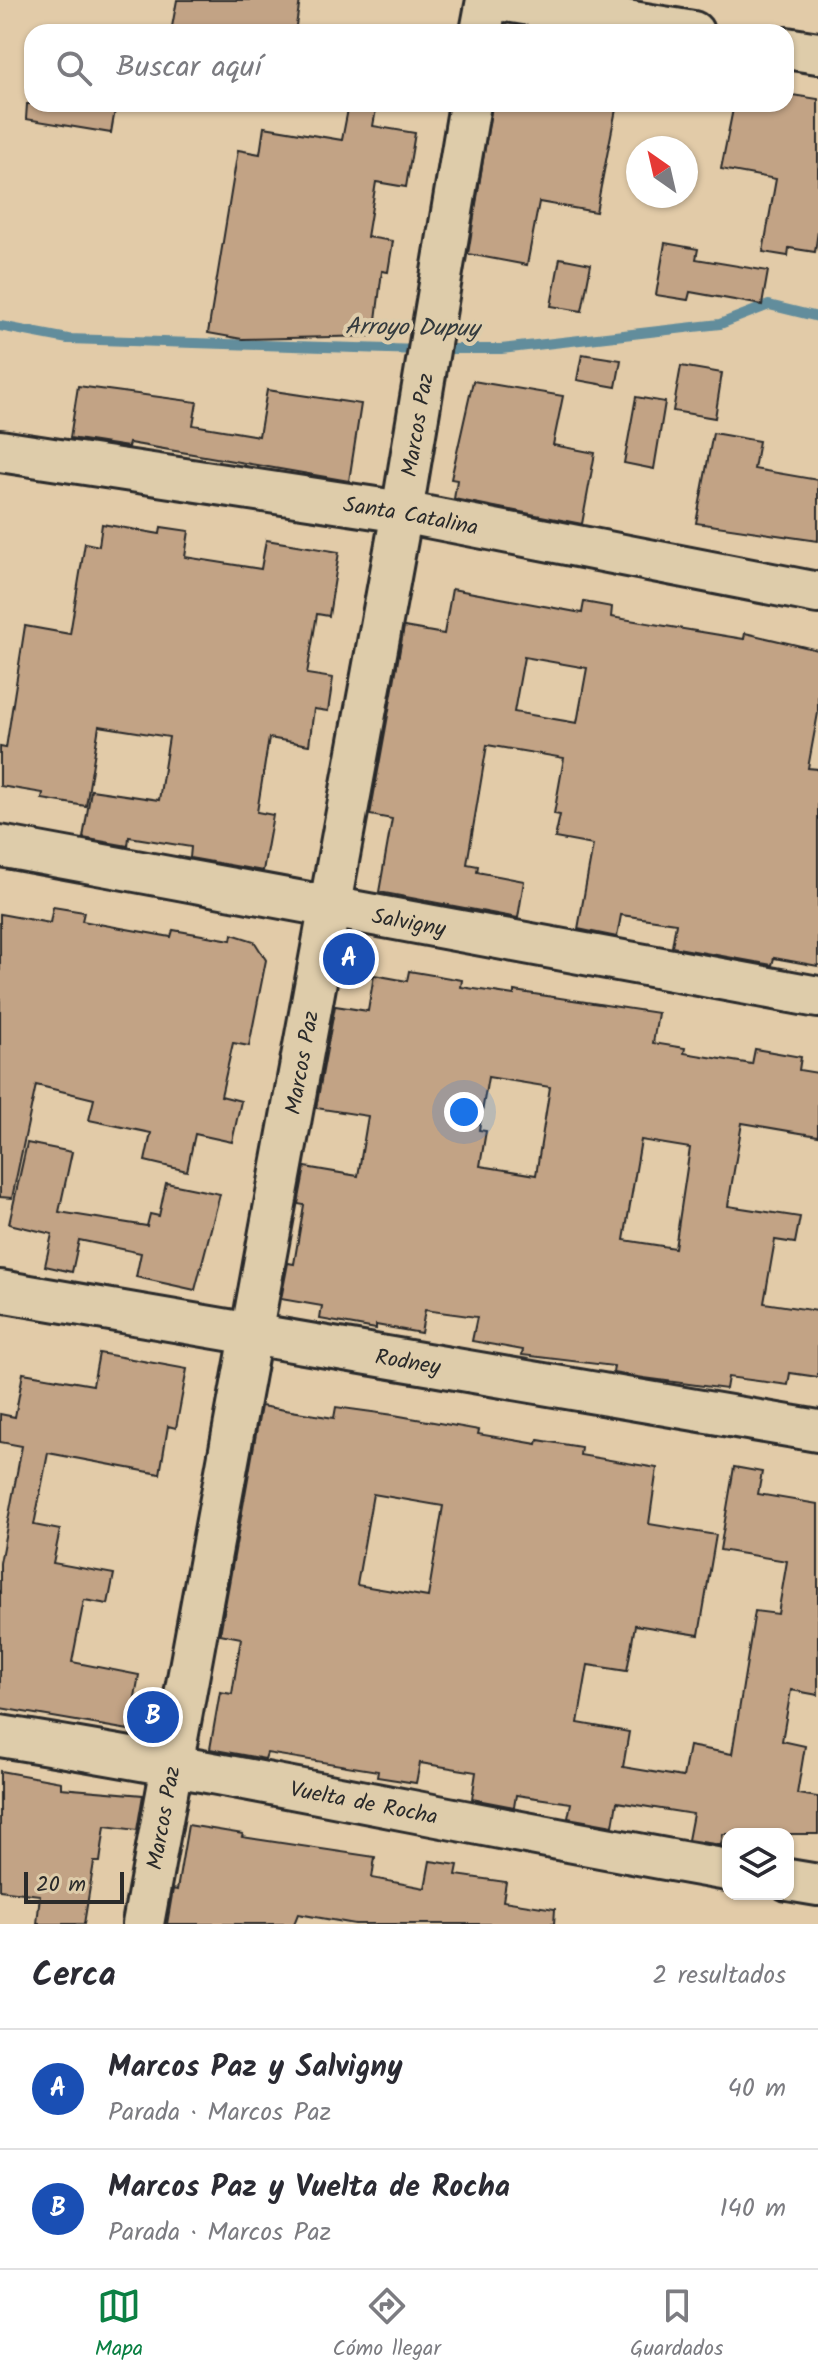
<!DOCTYPE html>
<html lang="es">
<head>
<meta charset="utf-8">
<style>
  :root { --surface:#fff; --page:#f7f7f7; --text:#2b2b33; --muted:#7c7c81; --line:#e1e1e2; --accent:#0b8043 }
  body { margin:0; font-family:Kalam,sans-serif; background:var(--page); color:var(--text) }
  .controls { position:absolute; right:24px; bottom:24px; display:grid; overflow:hidden; border-radius:16px; box-shadow:0 2px 6px #0004 }
  .controls button { width:72px; height:72px; display:grid; place-items:center; padding:0; border:0; border-bottom:2px solid var(--line); background:var(--surface); color:var(--text); font:40px sans-serif }
  .compass { position:absolute; left:626px; top:136px; width:72px; height:72px; border-radius:50%; background:var(--surface); box-shadow:0 2px 6px #0004; rotate:326deg }
  .scale { position:absolute; left:24px; bottom:20px; width:100px; box-sizing:border-box; padding-left:8px; border:4px solid #2b2b2b; border-top:0; font-size:22px; line-height:28px; white-space:nowrap; color:#2b2b2b; -webkit-text-stroke:6px #deccaa; paint-order:stroke }
  .you { position:absolute; left:464px; top:1112px; width:28px; height:28px; margin:-20px; border:6px solid #fff; border-radius:50%; background:#1a73e8; box-shadow:0 0 0 12px #1a73e833 }
  .badge { display:grid; place-items:center; width:52px; height:52px; border-radius:50%; background:var(--accent); color:#fff; font-size:26px; font-weight:700 }
  .pin { position:absolute; translate:-50% -50%; border:4px solid #fff; box-shadow:0 2px 8px #0006 }
  .list { margin:0; padding:0; list-style:none }
  h2 { display:flex; justify-content:space-between; align-items:center; height:104px; margin:0; padding:0 32px; font-size:34px }
  h2 small { font-size:26px; font-weight:400; color:var(--muted) }
  .list li { display:grid; grid-template-columns:52px 1fr auto; gap:24px; align-items:center; box-sizing:border-box; height:120px; padding:0 32px; border-top:2px solid var(--line) }
  .list b { display:block; font-size:30px; white-space:nowrap }
  .list p { margin:0; font-size:26px; white-space:nowrap; color:var(--muted) }
  .list em { font-size:26px; font-style:normal; color:var(--muted) }
  .icon { flex:none; width:44px; height:44px; fill:none; stroke:currentColor; stroke-width:2; stroke-linecap:round; stroke-linejoin:round }
  .map { position:relative; flex:none; width:818px; height:1924px; overflow:hidden }
  .search { position:absolute; background:var(--surface); box-shadow:0 2px 6px #0004; left:24px; right:24px; top:24px; height:88px; display:flex; align-items:center; gap:20px; box-sizing:border-box; padding:0 28px; border-radius:24px; color:var(--muted); font-size:30px }
  .sheet { height:344px; background:var(--surface) }
  nav { display:flex; justify-content:space-around; align-items:center; box-sizing:border-box; height:112px; border-top:2px solid var(--line); background:var(--surface); font-size:22px; color:var(--muted) }
  nav a { display:grid; justify-items:center; gap:4px }
  nav .on { color:var(--accent) }
  .map>svg:first-child { display:block }
  .lines { fill:none; stroke-linecap:round; stroke-linejoin:round }
  .stream { stroke:#628d9c; stroke-width:10 }
  .building { fill:#c2a385; stroke:#2b2b2b; stroke-width:2; fill-rule:evenodd }
  .minor-casing { stroke:#2b2b2b; stroke-width:46 }
  .minor { stroke:#deccaa; stroke-width:40 }
  .labels { text-anchor:middle; stroke-width:8; stroke-linejoin:round; paint-order:stroke }
  .street-label { font-size:22px; fill:#2b2b2b; stroke:#deccaa }
  .water-label { font-size:24px; font-style:italic; fill:#343b3e; stroke:#deccaa }
</style>
</head>
<body>
<div class="map">
<svg width="818" height="1924" viewBox="0 0 818 1924">
  <rect width="100%" height="100%" fill="#e2cba8"/>
  <filter id="ink" filterUnits="userSpaceOnUse"><feTurbulence type="fractalNoise" baseFrequency=".0125" numOctaves="2"/><feDisplacementMap in="SourceGraphic" scale="16" xChannelSelector="R" yChannelSelector="G"/><feConvolveMatrix kernelMatrix="1 2 1 2 8 2 1 2 1" color-interpolation-filters="sRGB"/></filter>
  <g filter="url(#ink)">
    <g class="lines">
      <path class="stream" d="M0,326l68,13 352,11
        M436,349h65l219,-25 49,-19 49,12"/>
    </g>
    <path class="building" d="M177,0h123l-5,32h-124z
      M786,94l32,5v132l-3,21 -26,-4 -1,8 -25,-4 13,-73 -55,-10 13,-65h52z
      M27,104h89l-5,29 -85,-14z
      M349,104h28l-4,22 42,7 -9,54 -30,-5 -9,55 26,4 -5,31 -6,-1 -8,65 -132,3 -34,-6 30,-183 22,4 4,-27 78,13z
      M492,104h125l-21,108 -57,-10 -12,63 -59,-11z
      M665,243l33,6 -2,10 72,12 -6,34 -72,-13 -2,8 -32,-5z
      M560,258l31,6 -9,47 -31,-5z
      M582,354l39,6 -5,27 -39,-7z
      M681,366l41,7 -7,45 -42,-7z
      M473,381l90,15 -10,49 42,8 -13,71 -128,-25 3,-19 -6,-1z
      M78,386l119,16 -4,23 66,11 8,-46 94,14 -12,77 -220,-38 -1,4 -58,-9z
      M636,397l29,5 -11,67 -30,-6z
      M713,433l46,8 -5,28 64,11v61l-122,-18z
      M102,524l58,10 1,-7 28,4 -4,26 76,12 5,-29 73,12 -10,64 -12,-2 -10,60 26,4 -5,33 -14,-2 -5,36 -40,-7 -12,74 16,3 -10,56 -73,-13 1,-11 -62,-10 -1,9 -45,-8 8,-48 68,10 10,-63 -70,-11 -13,80 -44,-7 1,-6 -43,-7v-39l6,1 19,-122 45,8 15,-91 14,3z
      M452,589l130,24 2,-11 28,5 -1,10 133,22 1,-6 73,17v63l-10,55 10,1v197l-44,-8 -2,7 -100,-18 4,-24 -55,-8 -4,22 -39,-8 15,-84 -38,-7 5,-23 -6,-1 10,-56 -77,-13 -20,119 11,2 -1,6 47,9 -6,37 -139,-26 13,-73 -22,-4 34,-188 40,7zM524,657l63,11 -10,55 -63,-11z
      M53,907l31,5 -2,9 89,16 2,-7 58,10 1,-6 22,7 12,19 -17,86 -16,-3 -12,53 20,5 -9,41 -37,-8 -8,37 -42,-10 6,-28 -62,-13 5,-21 -58,-14 -24,113 -12,-1v-283l50,9z
      M409,971l53,9 -1,7 53,8v-4l144,22 -5,30 32,5 -1,5 68,11 3,-15 46,8 -2,13 19,3v63l-76,-13 -14,83 72,11 -5,26 -20,-3 -11,63 54,8v66l-28,-4 -2,12 -60,-8 -2,12 -82,-11 -31,-5 1,-7 -92,-11 1,-5 -51,-9 5,-24 -52,-7 -4,23 -45,-8v4l-56,-10 2,-13 -41,-7 7,-36 6,1 10,-59 -6,-1 7,-37 53,9 10,-60 -52,-8 19,-102 33,5 6,-36 33,6zM488,1077l62,10 -14,88 -56,-9 6,-35 -7,-1zM641,1140l49,8 -15,100 -51,-8z
      M27,1143l45,9 -13,60 88,14 3,-12 9,2 7,-33 54,11 -25,96 -59,-13 5,-24 -62,-13 -7,32 -27,-6 7,-32 -43,-10z
      M99,1353l88,16 -11,59 -8,-2 -8,48 -112,-21 -14,72 26,5 -7,33 61,11 -6,30 -24,-4 -12,62 67,13 -10,55 -129,-22v-145l22,-117 -22,-4v-28l15,3 8,-44 70,12z
      M261,1406l73,12 2,-11 58,8 85,15 -1,4 59,10 1,-4 43,7 -1,8 77,13 -8,56 67,11 -17,100 -64,-10 -8,46 -39,-6 -10,58 51,9 -6,35 60,10 6,-31 43,8 23,-143 23,3 9,-53 -67,-11 14,-83 28,5 -4,22 60,10v191l-27,-5 -9,51 23,5 -8,48 21,3v37h-95l-2,11 -33,-5 5,-26 -76,-12 -4,24 -45,-8 3,-15 -55,-8 -2,12 -42,-8 4,-27 -56,-9 -4,20 -39,-6 1,-6 -111,-18 -2,6 -55,-10 10,-57 12,2 9,-56 -21,-4zM373,1494l70,12 -15,91 -71,-12z
      M0,1771l61,11v6l82,7 -6,35 -32,-4 -5,36h-6l-10,62h-47l3,-29 -40,-5z
      M188,1825l55,9 -1,3 133,20 -3,21 53,10 5,-27 28,4 -2,10 50,7 -3,19 52,8 -1,15h-199l-57,-10 -4,10h-127l6,-35 4,1z"/>
    <g class="lines">
      <defs>
        <g id="minor">
          <path d="M500,0l193,32"/>
          <path d="M481,32l6,-32"/>
          <path d="M786,48l32,5"/>
          <path id="s1" d="M0,451l402,61 416,81"/>
          <path id="s2" d="M0,846l818,151"/>
          <path id="s3" d="M0,1291l818,140"/>
          <path id="s4" d="M0,1736c244,39 485,92 728,134"/>
          <path d="M788,1880l30,5"/>
          <path id="s5" d="M143,1924l259,-1412 68,-408"/>
        </g>
      </defs>
      <use href="#minor" class="minor-casing"/>
      <use href="#minor" class="minor"/>
    </g>
  </g>
  <g class="labels">
    <g class="street-label">
      <text dy="8" stroke="none"><textPath href="#s5" startOffset="1524">Marcos Paz</textPath></text>
      <text dy="8" stroke="none"><textPath href="#s1" startOffset="416">Santa Catalina</textPath></text>
      <text dy="8" stroke="none"><textPath href="#s2" startOffset="416">Salvigny</textPath></text>
      <text dy="8" stroke="none"><textPath href="#s5" startOffset="876">Marcos Paz</textPath></text>
      <text dy="8" stroke="none"><textPath href="#s3" startOffset="414">Rodney</textPath></text>
      <text dy="8" stroke="none"><textPath href="#s4" startOffset="370">Vuelta de Rocha</textPath></text>
      <text dy="8" stroke="none"><textPath href="#s5" startOffset="108">Marcos Paz</textPath></text>
    </g>
    <g class="water-label">
      <text transform="translate(412 327) rotate(1)" y="8">Arroyo Dupuy</text>
    </g>
  </g>
</svg>
<div class="controls">
<button><svg class="icon" aria-label="layers" viewBox="0 0 24 24"><path d="M12 4l9 5-9 5-9-5zM3 14l9 5 9-5"/></svg></button>
</div>
<svg class="compass" viewBox="-18 -18 36 36"><path d="M0-13l5 13h-10z" fill="#e53935"/><path d="M0 13l5-13h-10z" fill="#7c7c81"/></svg>
<div class="scale">20 m</div>
<div class="you"></div>
<div class="pin badge" style="left:349px;top:959px;background:#1a4fb4">A</div>
<div class="pin badge" style="left:153px;top:1717px;background:#1a4fb4">B</div>
<div class="search"><svg class="icon" aria-label="search" viewBox="0 0 24 24"><circle cx="10" cy="10" r="6"/><path d="M15 15l6 6"/></svg>Buscar aquí</div>
</div>
<section class="sheet">
<h2>Cerca<small>2 resultados</small></h2>
<ul class="list">
<li><span class="badge" style="background:#1a4fb4">A</span><div><b>Marcos Paz y Salvigny</b><p>Parada · Marcos Paz</p></div><em>40 m</em></li>
<li><span class="badge" style="background:#1a4fb4">B</span><div><b>Marcos Paz y Vuelta de Rocha</b><p>Parada · Marcos Paz</p></div><em>140 m</em></li>
</ul>
</section>
<nav>
<a class="on"><svg class="icon" aria-label="map" viewBox="0 0 24 24"><path d="M3 6l6-2 6 2 6-2v14l-6 2-6-2-6 2zM9 4v14M15 6v14"/></svg>Mapa</a>
<a><svg class="icon" aria-label="directions" viewBox="0 0 24 24"><path d="M12 3l9 9-9 9-9-9zM9 14v-3h6M13 9l2 2-2 2"/></svg>Cómo llegar</a>
<a><svg class="icon" aria-label="saved" viewBox="0 0 24 24"><path d="M7 4h10v16l-5-4-5 4z"/></svg>Guardados</a>
</nav>
</body>
</html>
